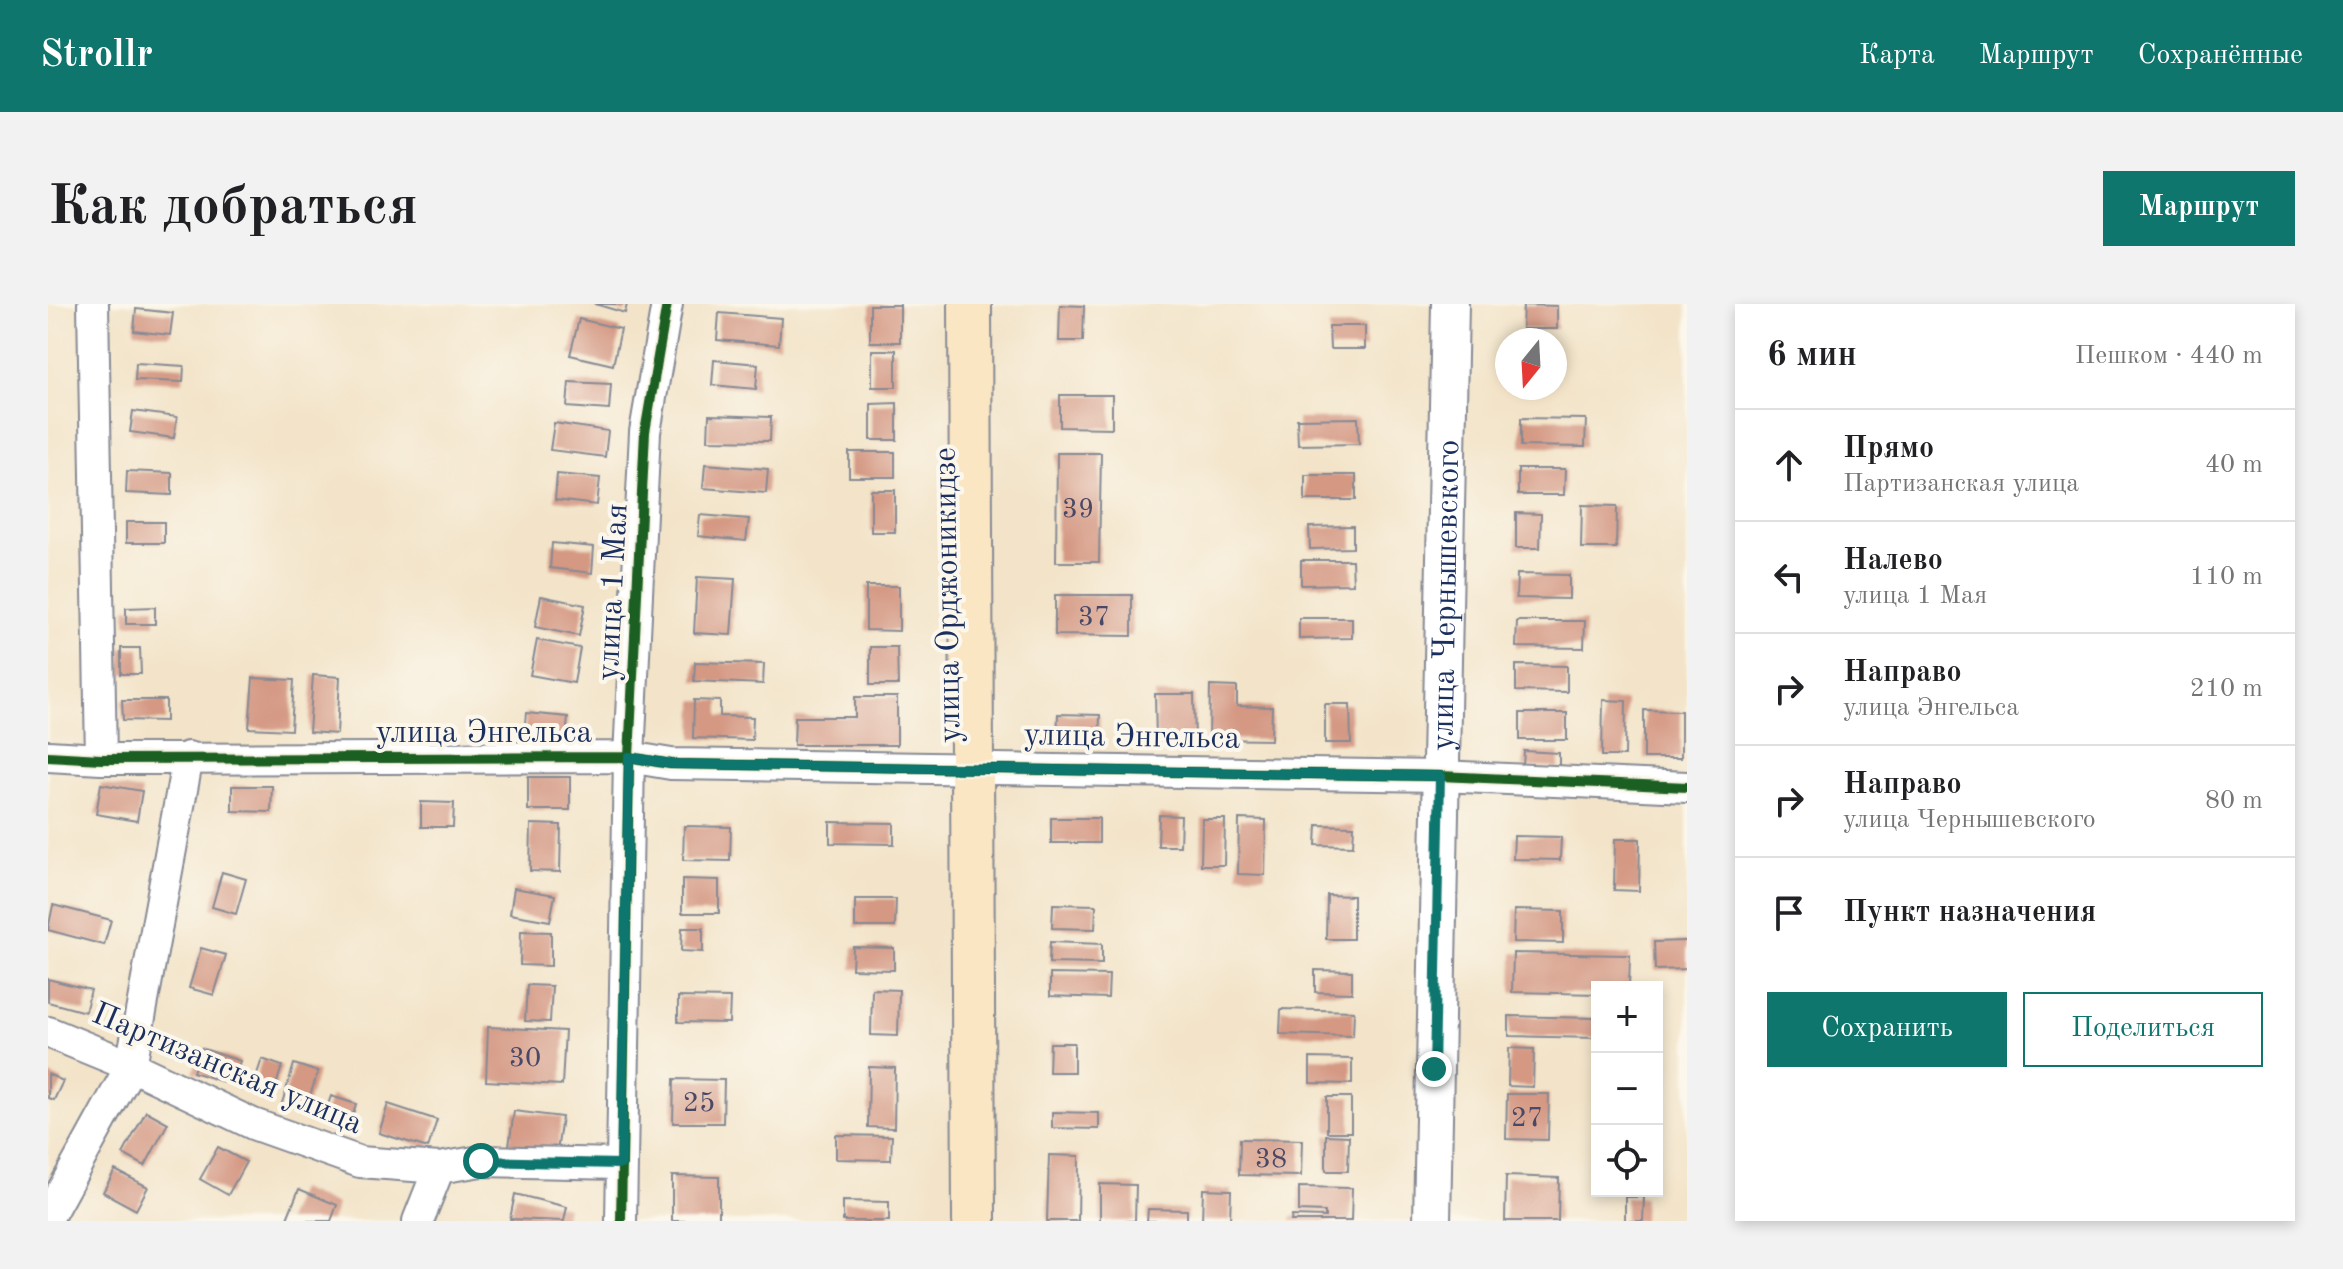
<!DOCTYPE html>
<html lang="ru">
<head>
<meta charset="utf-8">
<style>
  :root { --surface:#fff; --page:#f2f2f2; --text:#202124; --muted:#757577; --line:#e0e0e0; --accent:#0f766e }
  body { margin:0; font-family:"Old Standard TT",serif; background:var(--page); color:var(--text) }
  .controls { position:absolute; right:24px; bottom:24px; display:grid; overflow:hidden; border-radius:0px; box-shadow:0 4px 12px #0003 }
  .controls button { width:72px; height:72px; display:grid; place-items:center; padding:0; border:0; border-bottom:2px solid var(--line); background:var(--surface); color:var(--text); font:40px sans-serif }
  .compass { position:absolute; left:1447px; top:24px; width:72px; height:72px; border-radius:50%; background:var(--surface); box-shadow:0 4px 12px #0003; rotate:198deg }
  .stop { position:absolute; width:24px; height:24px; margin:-18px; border:6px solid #0f766e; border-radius:50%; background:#fff }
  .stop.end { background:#0f766e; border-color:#fff; box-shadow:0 2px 8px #0008 }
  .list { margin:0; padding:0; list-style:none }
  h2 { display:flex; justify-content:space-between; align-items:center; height:104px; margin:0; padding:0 32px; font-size:34px }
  h2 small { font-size:26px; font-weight:400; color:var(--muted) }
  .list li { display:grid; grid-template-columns:52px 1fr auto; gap:24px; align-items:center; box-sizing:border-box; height:112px; padding:0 32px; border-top:2px solid var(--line) }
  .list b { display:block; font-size:30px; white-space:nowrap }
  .list p { margin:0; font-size:26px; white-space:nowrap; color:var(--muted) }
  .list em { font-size:26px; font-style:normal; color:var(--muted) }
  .actions { display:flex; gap:16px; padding:24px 32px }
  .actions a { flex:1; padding:18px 0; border:2px solid var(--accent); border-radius:0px; text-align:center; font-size:28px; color:var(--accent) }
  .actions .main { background:var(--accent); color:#fff }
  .icon { flex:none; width:44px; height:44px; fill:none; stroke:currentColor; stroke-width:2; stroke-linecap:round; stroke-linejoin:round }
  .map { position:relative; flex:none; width:1639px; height:917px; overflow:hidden; border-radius:0px }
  header { display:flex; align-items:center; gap:48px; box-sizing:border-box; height:112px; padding:0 40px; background:var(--accent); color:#fff }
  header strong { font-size:38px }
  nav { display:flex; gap:44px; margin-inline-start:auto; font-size:28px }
  .intro { display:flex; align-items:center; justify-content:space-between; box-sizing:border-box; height:192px; padding:0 48px }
  h1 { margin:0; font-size:56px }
  .button { padding:20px 36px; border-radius:0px; background:var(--accent); color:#fff; font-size:28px; font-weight:700 }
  main { display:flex; gap:48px; padding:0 48px }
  aside { flex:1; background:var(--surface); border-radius:0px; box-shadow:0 4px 12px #0003 }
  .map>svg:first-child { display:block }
  .building { fill:#d49883 }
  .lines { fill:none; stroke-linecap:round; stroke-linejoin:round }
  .minor-casing { stroke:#878a94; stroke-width:34 }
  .tertiary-casing { stroke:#878a94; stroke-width:40 }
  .secondary-casing { stroke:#878a94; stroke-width:46 }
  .minor { stroke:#fff; stroke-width:30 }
  .tertiary { stroke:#fff; stroke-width:36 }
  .secondary { stroke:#fbe6c4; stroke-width:42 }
  .cycleway-casing { stroke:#fbf7ec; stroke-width:15 }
  .cycleway { stroke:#1b5e20; stroke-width:10 }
  .route { stroke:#0f766e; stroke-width:10 }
  .labels { text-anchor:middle; stroke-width:8; stroke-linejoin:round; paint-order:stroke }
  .number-label { font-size:28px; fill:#494967 }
  .street-label { font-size:32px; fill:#1b2f5e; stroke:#fbf7ec }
</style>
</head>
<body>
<header>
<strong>Strollr</strong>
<nav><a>Карта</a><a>Маршрут</a><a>Сохранённые</a></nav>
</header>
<div class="intro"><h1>Как добраться</h1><a class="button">Маршрут</a></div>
<main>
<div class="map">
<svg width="1639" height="917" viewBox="0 0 1639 917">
  <rect width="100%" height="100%" fill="#fbf7ec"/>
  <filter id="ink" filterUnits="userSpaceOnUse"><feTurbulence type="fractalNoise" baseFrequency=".0125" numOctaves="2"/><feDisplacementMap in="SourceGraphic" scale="16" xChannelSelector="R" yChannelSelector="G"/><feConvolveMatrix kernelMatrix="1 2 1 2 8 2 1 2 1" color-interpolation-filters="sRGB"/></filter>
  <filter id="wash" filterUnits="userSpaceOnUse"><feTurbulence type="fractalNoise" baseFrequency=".006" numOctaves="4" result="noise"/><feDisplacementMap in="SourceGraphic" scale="32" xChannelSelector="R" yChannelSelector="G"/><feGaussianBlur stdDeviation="1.8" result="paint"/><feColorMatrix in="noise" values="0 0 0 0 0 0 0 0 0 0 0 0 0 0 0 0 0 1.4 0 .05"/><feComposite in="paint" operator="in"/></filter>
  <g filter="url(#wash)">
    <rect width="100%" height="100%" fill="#f3e4c9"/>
    <g id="blocks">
      <path class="building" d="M547,0h32l-2,9z
        M822,1h30v37h-30z
        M1012,1l24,1 -1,35h-24z
        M1475,1l34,1v23h-35z
        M88,5l37,4 -3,22 -36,-4z
        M671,9l62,5 -2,27 -62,-5z
        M531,15l42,10 -8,36 -43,-10z
        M1281,22h36v23h-35z
        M824,46h24v37h-24z
        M666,56l44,4 -2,25 -44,-4z
        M88,59l48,3 -1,16 -48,-2z
        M521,78l42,2 -2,26 -42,-3z
        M1012,91h52v33l-52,-1z
        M849,99v37h-26v-36z
        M85,107l44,6 -3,21 -44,-6z
        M661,111l62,2 -1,24 -62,-1z
        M1310,114l1,26 -61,1 -1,-26z
        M1473,114l65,1 -1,28 -64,-1z
        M506,119l54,8 -3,26 -55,-7z
        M801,148h46v25h-46z
        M1009,149h44l-2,109h-43z
        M657,160l63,5 -2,24 -63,-5z
        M1470,165h47l-1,26h-46z
        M79,167l45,2v22l-46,-2z
        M509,170l43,4 -3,27 -42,-5z
        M1257,171h51v25h-51z
        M823,186h24v42h-24z
        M1534,201l35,1 -1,42h-35z
        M1468,209l25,1 -1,34h-24z
        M652,211l49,4 -3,22 -48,-5z
        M78,218h38v21h-38z
        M1305,222v22l-43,1 -1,-22z
        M504,239l42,4 -2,26 -42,-5z
        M1253,256h51l1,24 -52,1z
        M1469,270l52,1v24l-53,-1z
        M649,273l38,2 -4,56 -37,-2z
        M818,282h33v45l-33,-1z
        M1007,291h77v41l-77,-1z
        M493,292l44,9 -6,31 -44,-9z
        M107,303v17h-29v-16z
        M1251,314h53v20l-53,1z
        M1469,317h68l-1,27 -68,-1z
        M489,336l43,8 -6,35 -44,-8z
        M822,343h27l1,38h-28z
        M73,344h19l1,26h-20z
        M647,358l69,2 -1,20 -69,-3z
        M1468,361l51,1v26l-51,-1z
        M265,371l27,2 -3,57 -28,-2z
        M205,374l41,2 -3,50 -42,-2z
        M1162,382l27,1v19l35,1 -1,33 -62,-1z
        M1107,390h39l1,48h-39z
        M807,393h42v48h-103l1,-28h60z
        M74,396h44v21l-43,-1z
        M646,396l26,1v15l33,1 -1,23 -59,-2z
        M1555,396l23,1 -1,55h-23z
        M1277,400h25l1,39h-26z
        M1596,406l37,1v47h-37z
        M478,409l42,4 -2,21 -42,-5z
        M1472,409h47v27h-47z
        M1010,410l42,1 -1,28 -42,-1z
        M1476,447l35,2v15l-36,-1z
        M480,473h42v33h-42z
        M53,480l41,7 -5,30 -41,-7z
        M184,482h40l-1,26 -39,-1z
        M373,498l33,1 -1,24h-32z
        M1111,511l22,1 -1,30h-22z
        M1003,514h48v25h-48z
        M1154,515h23l-1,46h-23z
        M1191,515l27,1 -1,55 -27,-1z
        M782,518l64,1v21l-64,-1z
        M483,520l30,1 -1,47 -30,-1z
        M1269,521l37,1 -1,20 -37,-1z
        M636,522l47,1 -1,34 -47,-1z
        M1466,532l47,1 -1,23 -47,-1z
        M1567,535h25l-1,52 -25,-1z
        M174,568l24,7 -10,35 -24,-7z
        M634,575l37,1v33h-37z
        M466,584l41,7 -5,26 -40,-7z
        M1279,591l26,1v43h-27z
        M807,595h41l-1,28h-40z
        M1005,600l43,1 -1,24 -43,-1z
        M5,601l58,15 -7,25 -56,-15z
        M1466,606l49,1v32l-50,-1z
        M634,624h21v24l-22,-1z
        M473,627l30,1v34l-31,-1z
        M1636,637h3v28l-32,1 -1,-28z
        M1002,638l52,2v20l-53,-1z
        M805,643l41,1v22l-42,-1z
        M153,644l25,7 -12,40 -25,-7z
        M1465,649l117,2 -1,32h-32v7l-85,-2z
        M1267,666l37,1v22l-37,-1z
        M1002,670l59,1 -1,23 -58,-2z
        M0,675l43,11 -6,22 -37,-10z
        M479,681l25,1 -2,36 -25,-1z
        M824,685l27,1 -1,46 -27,-1z
        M630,693l52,1 -1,25 -51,-1z
        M1233,705l73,2 -1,25 -73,-2z
        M1461,712l88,2v20l-88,-2z
        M440,723l77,4 -3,54 -76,-4z
        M1002,739h24v29h-25z
        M153,744l39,13 -7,24 -40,-13z
        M1461,744l25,1 -1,38 -25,-1z
        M1262,754l42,1v25l-42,-1z
        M214,755l20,7 -10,32 -21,-6z
        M246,760l24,8 -13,38 -23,-7z
        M821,763l26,1 -1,60 -26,-1z
        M0,770l15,7 -9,19 -6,-2z
        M626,775l50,1 -1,43h-50z
        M1459,790h42l-1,46 -42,-1z
        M283,792l25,8 -6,20 -26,-8z
        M1279,793h24v35h-24z
        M340,800l49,16 -9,28 -49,-15z
        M98,807l22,12 -23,43 -22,-12z
        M466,807l48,6 -5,35 -48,-6z
        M1004,808l47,1v16l-47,-1z
        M788,831l56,1 -1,24 -55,-1z
        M1278,831l23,1 -1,35h-22z
        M1192,835l62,1 -1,36 -62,-1z
        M170,843l28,15 -18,33 -28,-16z
        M1001,851l30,1 -1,65h-31z
        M67,866l33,17 -12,23 -33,-18z
        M624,872l47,1v44h-47z
        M1458,872l53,2 -1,43h-53z
        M1052,880l36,1 -1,36h-35z
        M1251,883l53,1 -1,33h-60l1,-5 33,1v-5l-26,-1z
        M251,885l38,16 -6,16h-45z
        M1155,885l28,1 -1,31h-28z
        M467,890l52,13 -3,14 -54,-2z
        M1577,893h19l-1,24h-18z
        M795,897l46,1v19h-46z
        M1100,905l39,1v11h-40z"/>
    </g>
  </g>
  <g filter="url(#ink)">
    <use href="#blocks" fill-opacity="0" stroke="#878a94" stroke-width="2"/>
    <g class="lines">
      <defs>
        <path id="minor" d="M45,0l8,455
          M0,452l53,3 528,-2 42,7 769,12 247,11
          M0,728l83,34 122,58 107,38 79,6 42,-7 140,3
          M0,913l83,-151 57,-309
          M370,917l21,-53
          M573,917l8,-464 16,-325 22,-128"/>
        <g id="tertiary">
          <path id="s1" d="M1384,917l18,-917"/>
        </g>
        <path id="secondary" d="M922,0l4,917"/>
      </defs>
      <use href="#minor" class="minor-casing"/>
      <use href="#tertiary" class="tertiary-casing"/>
      <use href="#secondary" class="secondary-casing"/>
      <use href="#minor" class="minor"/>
      <use href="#tertiary" class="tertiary"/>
      <use href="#secondary" class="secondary"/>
      <defs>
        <path id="cycleway" d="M0,452l53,3 528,-2 42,7 769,12 247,11
          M573,917l8,-464 16,-325 22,-128"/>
      </defs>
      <use href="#cycleway" class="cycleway-casing"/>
      <use href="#cycleway" class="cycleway"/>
    </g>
  </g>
  <g class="lines" filter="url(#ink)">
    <path class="route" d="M433,857l140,3 8,-407 42,7 769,12 -6,293"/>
  </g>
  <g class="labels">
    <g class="number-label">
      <text x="1030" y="213">39</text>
      <text x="1046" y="321">37</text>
      <text x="477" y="762">30</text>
      <text x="651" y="807">25</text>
      <text x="1479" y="822">27</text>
      <text x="1223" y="863">38</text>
    </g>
    <g class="street-label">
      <text transform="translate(563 288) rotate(-87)" y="11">улица 1 Мая</text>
      <text transform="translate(898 291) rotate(-91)" y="11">улица Орджоникидзе</text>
      <text dy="11" stroke="none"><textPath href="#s1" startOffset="626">улица Чернышевского</textPath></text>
      <text x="436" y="438">улица Энгельса</text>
      <text transform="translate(1084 431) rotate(1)" y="11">улица Энгельса</text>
      <text transform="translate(180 763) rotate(23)" y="11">Партизанская улица</text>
    </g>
  </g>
</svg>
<div class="controls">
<button>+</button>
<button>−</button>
<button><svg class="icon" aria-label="locate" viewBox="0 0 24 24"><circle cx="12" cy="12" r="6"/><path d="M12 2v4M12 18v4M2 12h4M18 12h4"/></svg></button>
</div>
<svg class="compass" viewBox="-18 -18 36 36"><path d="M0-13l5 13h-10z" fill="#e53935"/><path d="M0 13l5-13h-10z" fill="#757577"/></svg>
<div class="stop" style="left:433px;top:857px"></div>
<div class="stop end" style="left:1386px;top:765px"></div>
</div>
<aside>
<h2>6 мин<small>Пешком · 440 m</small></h2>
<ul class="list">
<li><svg class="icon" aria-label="ahead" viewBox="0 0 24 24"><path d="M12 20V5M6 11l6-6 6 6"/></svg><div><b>Прямо</b><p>Партизанская улица</p></div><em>40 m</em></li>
<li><svg class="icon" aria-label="left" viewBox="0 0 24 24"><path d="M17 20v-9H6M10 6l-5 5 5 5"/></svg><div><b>Налево</b><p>улица 1 Мая</p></div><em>110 m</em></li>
<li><svg class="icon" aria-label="right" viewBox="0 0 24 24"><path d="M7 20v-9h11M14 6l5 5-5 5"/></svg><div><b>Направо</b><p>улица Энгельса</p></div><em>210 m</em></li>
<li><svg class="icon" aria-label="right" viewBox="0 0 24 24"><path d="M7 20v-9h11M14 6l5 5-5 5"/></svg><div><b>Направо</b><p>улица Чернышевского</p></div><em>80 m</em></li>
<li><svg class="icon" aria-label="arrive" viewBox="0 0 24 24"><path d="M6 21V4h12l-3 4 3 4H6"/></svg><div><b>Пункт назначения</b></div></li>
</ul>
<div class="actions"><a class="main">Сохранить</a><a>Поделиться</a></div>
</aside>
</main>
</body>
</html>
